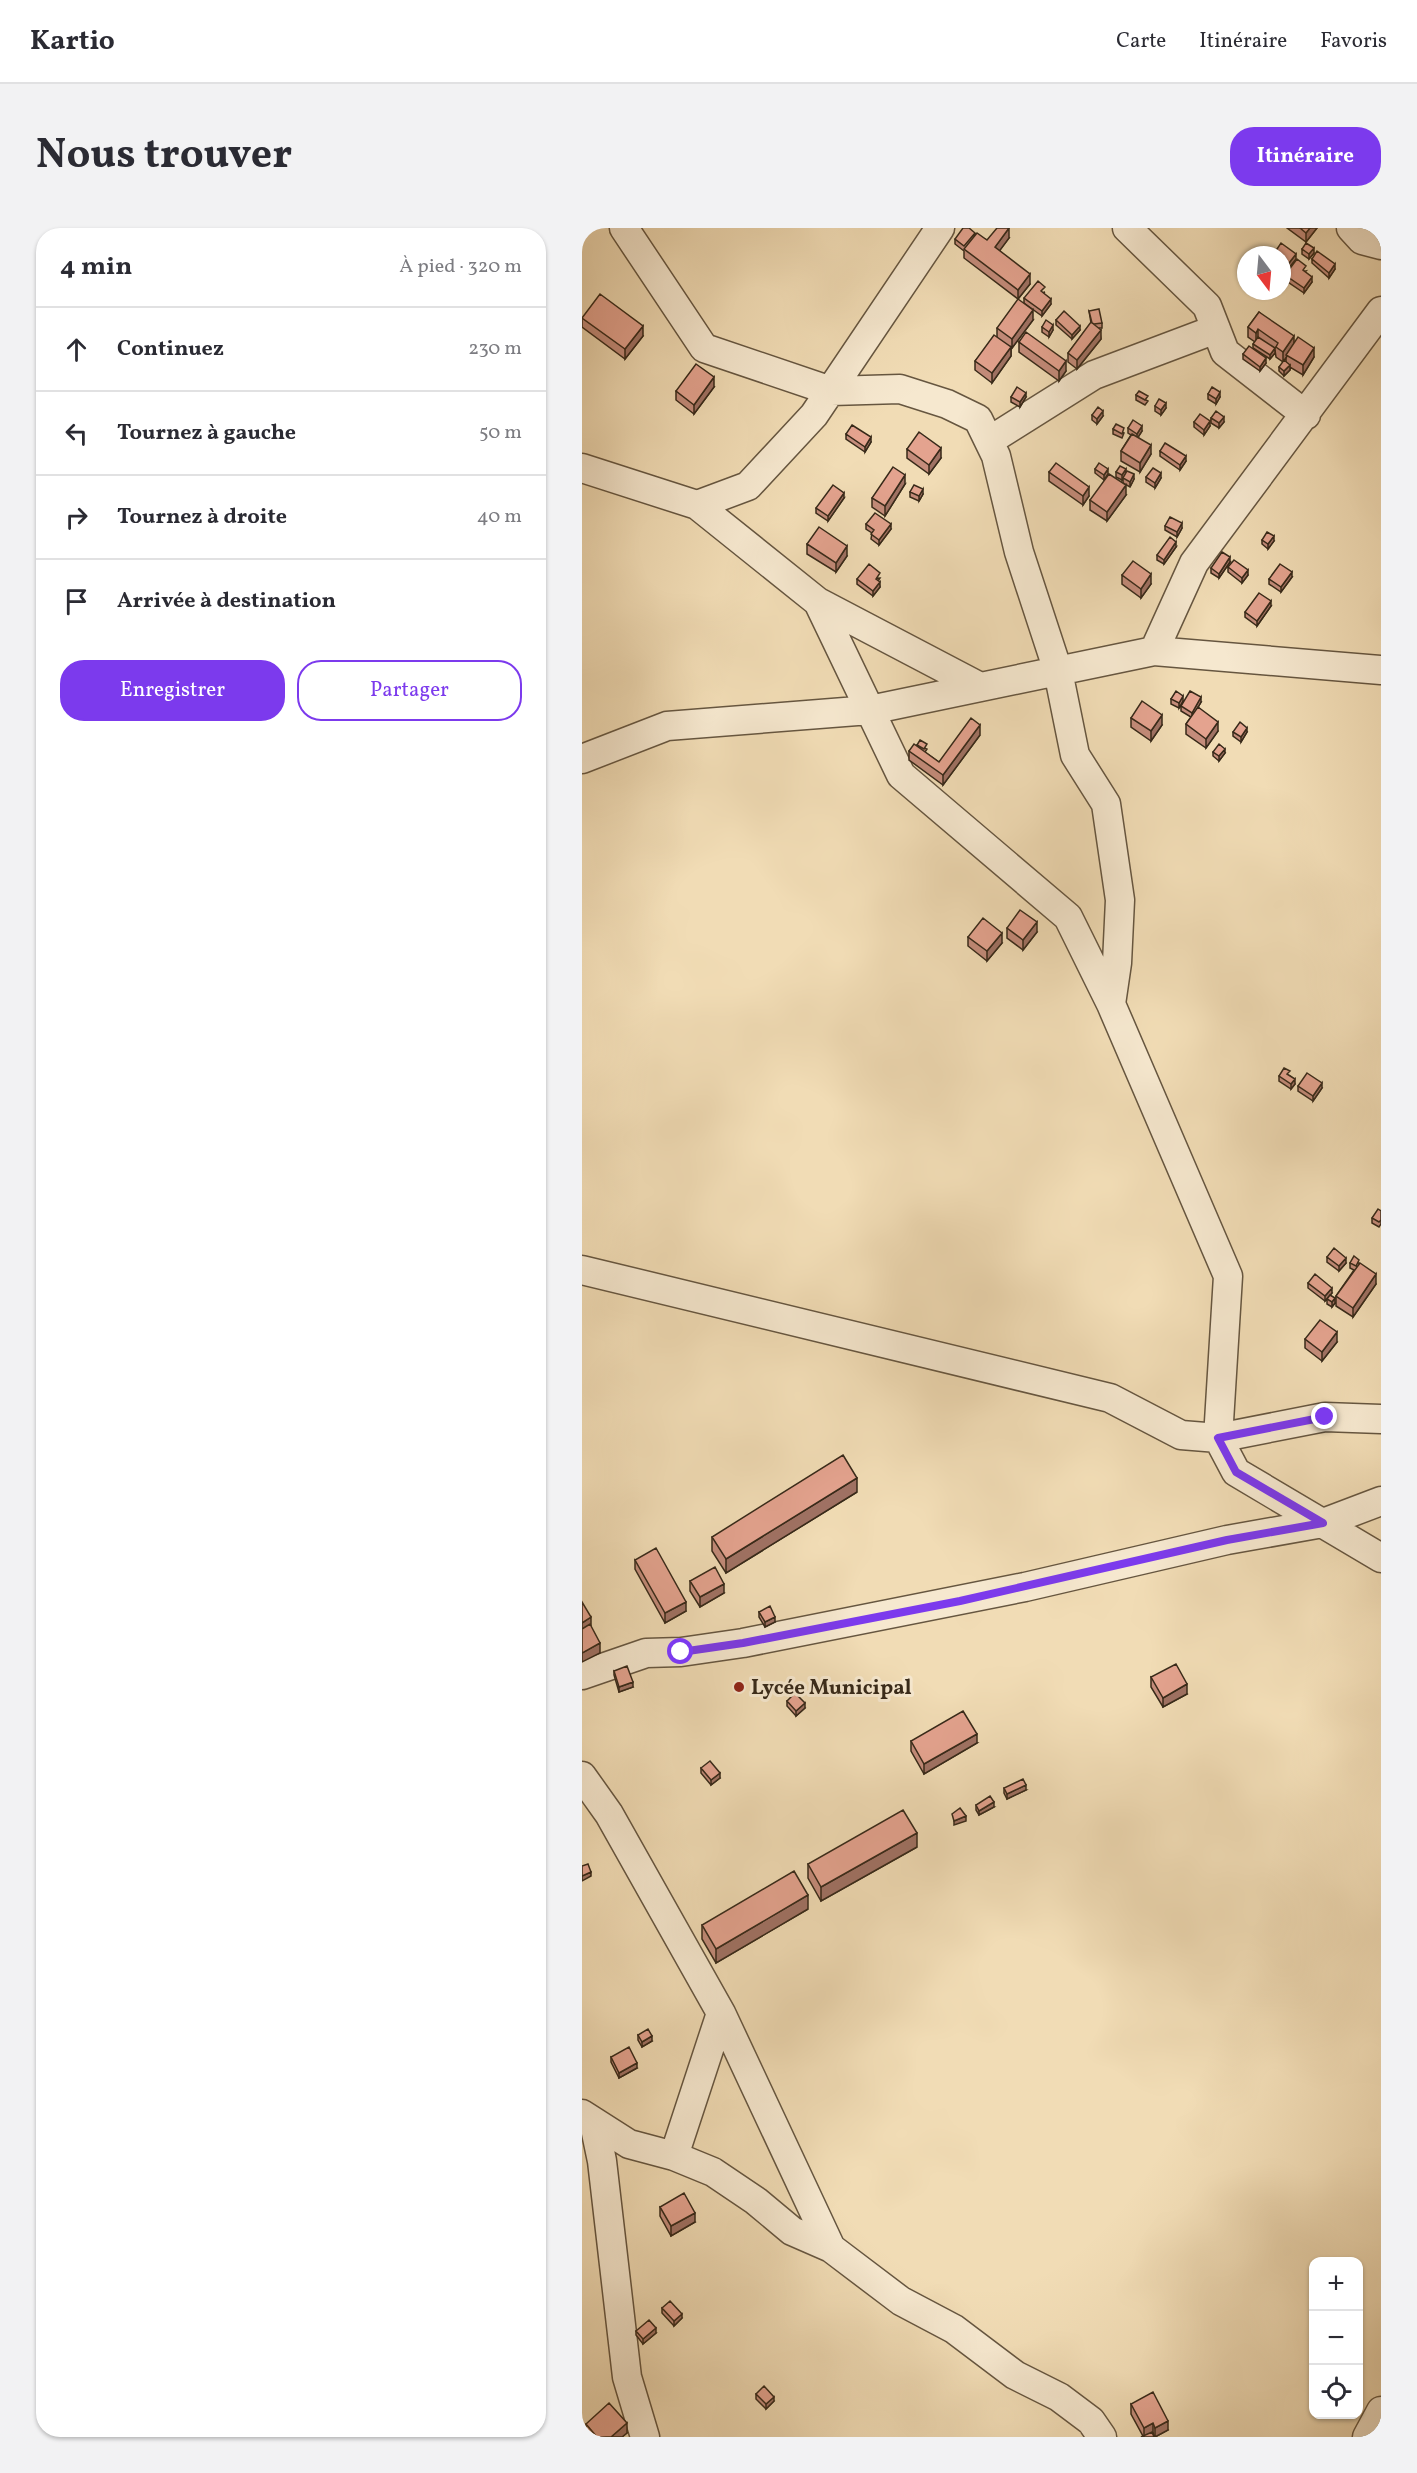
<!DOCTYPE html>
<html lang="fr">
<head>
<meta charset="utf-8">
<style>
  :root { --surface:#fff; --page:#f2f2f3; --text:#2b2b33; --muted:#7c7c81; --line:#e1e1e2; --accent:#7c3aed }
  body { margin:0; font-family:Vollkorn,serif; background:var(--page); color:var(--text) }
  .controls { position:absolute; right:18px; bottom:18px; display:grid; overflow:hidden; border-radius:12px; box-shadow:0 2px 4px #0004 }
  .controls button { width:54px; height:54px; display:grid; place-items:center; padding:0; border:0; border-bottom:2px solid var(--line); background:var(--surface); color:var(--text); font:30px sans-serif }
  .compass { position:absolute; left:655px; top:18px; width:54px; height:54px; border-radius:50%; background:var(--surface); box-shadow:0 2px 4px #0004; rotate:164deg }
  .stop { position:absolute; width:18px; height:18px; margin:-14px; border:4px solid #7c3aed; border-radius:50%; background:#fff }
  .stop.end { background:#7c3aed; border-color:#fff; box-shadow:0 2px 6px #0008 }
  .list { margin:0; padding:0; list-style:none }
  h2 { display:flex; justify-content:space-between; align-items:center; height:78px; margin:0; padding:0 24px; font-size:26px }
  h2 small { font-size:20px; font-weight:400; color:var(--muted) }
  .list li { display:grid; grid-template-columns:39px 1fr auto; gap:18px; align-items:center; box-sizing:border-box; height:84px; padding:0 24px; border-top:2px solid var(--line) }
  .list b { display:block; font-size:22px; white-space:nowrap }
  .list em { font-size:20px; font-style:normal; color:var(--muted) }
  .actions { display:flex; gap:12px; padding:18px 24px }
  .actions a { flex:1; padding:14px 0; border:2px solid var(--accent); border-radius:24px; text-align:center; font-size:21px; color:var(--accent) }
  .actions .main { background:var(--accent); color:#fff }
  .icon { flex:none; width:33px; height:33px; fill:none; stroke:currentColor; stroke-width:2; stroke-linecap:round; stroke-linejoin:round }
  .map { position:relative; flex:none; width:799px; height:2209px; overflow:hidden; border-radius:24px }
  header { display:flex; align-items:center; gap:36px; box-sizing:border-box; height:84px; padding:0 30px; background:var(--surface); border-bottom:2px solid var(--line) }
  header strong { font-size:28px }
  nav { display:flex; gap:33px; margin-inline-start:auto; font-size:21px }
  .intro { display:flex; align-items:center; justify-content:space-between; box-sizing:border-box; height:144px; padding:0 36px }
  h1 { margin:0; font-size:42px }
  .button { padding:15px 27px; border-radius:24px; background:var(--accent); color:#fff; font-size:21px; font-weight:700 }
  main { display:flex; gap:36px; padding:0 36px }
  aside { flex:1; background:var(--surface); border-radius:24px; box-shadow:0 2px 4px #0004 }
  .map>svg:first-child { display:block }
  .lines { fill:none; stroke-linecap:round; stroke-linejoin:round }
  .minor-casing { stroke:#665640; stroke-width:31 }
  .minor { stroke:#f6e8cf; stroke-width:28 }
  .wall { fill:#c48c7b; stroke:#372919; stroke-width:1.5 }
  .shaded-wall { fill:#a07264; stroke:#372919; stroke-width:1.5 }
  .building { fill:#e4a38f; stroke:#372919; stroke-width:1.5 }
  .route { stroke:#7c3aed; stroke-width:8 }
  .poi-dot { fill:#8f2418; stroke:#f6e8cf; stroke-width:2 }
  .labels { text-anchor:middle; stroke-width:6; stroke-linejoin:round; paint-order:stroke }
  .poi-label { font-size:21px; font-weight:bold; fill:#372919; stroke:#f6e8cf; text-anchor:start }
</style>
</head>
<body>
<header>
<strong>Kartio</strong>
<nav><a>Carte</a><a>Itinéraire</a><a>Favoris</a></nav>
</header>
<div class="intro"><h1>Nous trouver</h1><a class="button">Itinéraire</a></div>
<main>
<aside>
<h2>4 min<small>À pied · 320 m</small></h2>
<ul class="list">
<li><svg class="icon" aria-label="ahead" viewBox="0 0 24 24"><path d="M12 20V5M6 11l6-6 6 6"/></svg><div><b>Continuez</b></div><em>230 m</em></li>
<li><svg class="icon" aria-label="left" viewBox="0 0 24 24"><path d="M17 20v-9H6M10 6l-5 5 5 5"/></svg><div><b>Tournez à gauche</b></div><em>50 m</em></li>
<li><svg class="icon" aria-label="right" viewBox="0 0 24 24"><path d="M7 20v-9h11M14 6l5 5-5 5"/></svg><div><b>Tournez à droite</b></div><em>40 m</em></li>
<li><svg class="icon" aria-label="arrive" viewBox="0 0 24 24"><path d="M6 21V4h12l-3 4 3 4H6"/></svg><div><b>Arrivée à destination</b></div></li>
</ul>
<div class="actions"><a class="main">Enregistrer</a><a>Partager</a></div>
</aside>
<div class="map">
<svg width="799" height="2209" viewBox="0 0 799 2209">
  <rect width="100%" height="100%" fill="#f1dcb5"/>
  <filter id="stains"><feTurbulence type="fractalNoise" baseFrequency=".00333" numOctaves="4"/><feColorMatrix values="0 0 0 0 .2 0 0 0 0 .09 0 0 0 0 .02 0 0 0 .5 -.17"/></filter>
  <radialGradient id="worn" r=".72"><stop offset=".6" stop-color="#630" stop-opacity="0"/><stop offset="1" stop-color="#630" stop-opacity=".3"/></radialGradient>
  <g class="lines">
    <defs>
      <path id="minor" d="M42,0l80,120 127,43 69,-2 47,15 31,15 18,37 23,96 39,119 17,84 31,49 14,96 -3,63 -6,41
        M545,0l80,78 18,46 81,63
        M769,0l11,12 19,5
        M407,213l105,-66 122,-46
        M0,240l115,37 121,97 83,173 167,142 43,87 117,272 -10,162 18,34 145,86
        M115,277l51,-19 66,-71 126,-187
        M236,374l162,85
        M572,423l40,-88 187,-252
        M0,531l85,-33 203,-16 284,-59 227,19
        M0,1042l528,128 71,37 37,3 107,-21 56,2
        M0,1447l64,-22 35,-1 62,-9 282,-56 202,-47 96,-17 58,-22
        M0,1548l27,38 112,199 110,235
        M0,1886l47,30 45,12 39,16 43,29 36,30 39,17 70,53 53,28 61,46 44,22 32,24 11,16
        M12,1895l8,38 25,216 18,60
        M92,1928l47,-143
        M785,2209l14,-26"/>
    </defs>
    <use href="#minor" class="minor-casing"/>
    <use href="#minor" class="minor"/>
  </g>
  <path class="wall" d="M705,0h30l-11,14z
    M393,7l12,5 22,-2 -10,13 31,33 -12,15 -54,-41v-7l-9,-7v-5z
    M720,21l12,4 -5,6 -7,-5z
    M730,31l23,10 -6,9 -17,-15z
    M724,43l-1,1 7,10 -8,11 -19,-13v-5z
    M463,64l-2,1 8,11 -9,12 -18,-13v-5z
    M507,83l13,12v5h-3l2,11 -24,30 -9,-7v-9l23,-30z
    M677,84l35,31 20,14 -11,18 -13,-8v3l-6,6 -5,-5v-4l7,-5v-6l-3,6 -7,-5 -1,-7v3l-5,6 -17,-11v-4l2,-2 -7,-5v-10z
    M0,90l61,18 -18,23 -43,-32z
    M451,92l-21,28 -1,-1v9l-19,27 -17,-13v-9l22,-24v-9z
    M474,92l24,10 -8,9 -16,-14z
    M460,99l11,3 -4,7 -7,-5z
    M437,114l47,29 -7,10 -40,-29z
    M661,126l23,9 -6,8 -17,-12z
    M132,159l-20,27 -18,-14v-9z
    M626,166l12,3 -4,7 -8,-5z
    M554,167l12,6 -3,4 -9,-5z
    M429,169h15l-6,10 -9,-5z
    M573,178l11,2 -5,7 -6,-4z
    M510,187l11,1 -6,8 -5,-4z
    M629,190l13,4 -5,6 -8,-5z
    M612,194l16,4 -6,9 -10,-8z
    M546,200l14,3 -4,6 13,17 -11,18 -19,-11v-10l10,-16 -3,-2z
    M531,201l11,4 -2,5 -9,-4z
    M264,206l25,8 -6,10 -19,-13z
    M325,221l34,9 -12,16 -22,-16z
    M578,223l26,10 -6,9 -20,-14z
    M513,241l13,5 -4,6 -9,-7z
    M467,244l40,24 -6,9 -34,-24z
    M534,244l10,2 -4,6 -6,-3z
    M564,249l15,1 -6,10 -9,-6z
    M541,250l11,1 -4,8 -7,-4z
    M323,256l-20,32 -13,-9v-9z
    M328,264l13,2 -4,7 -9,-4z
    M544,267l-19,26 -17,-11v-10z
    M262,270l-16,23 -12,-8v-5z
    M284,296l25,5 -12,16 -8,-6 1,-6 -6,-4z
    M583,298l17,2 -5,9 -12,-7z
    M680,312l12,1 -6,8 -6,-5z
    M225,316l40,12 -11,16 -29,-18z
    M594,319l-12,17 -7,-4v-5z
    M648,334l-11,16 -8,-5v-5z
    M646,339l20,8 -6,8 -14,-11z
    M540,347l29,9 -10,14 -19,-14z
    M710,349l-11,15 -12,-8v-5z
    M298,350l-2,3 2,6 -7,9 -16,-12v-5z
    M689,378l-14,20 -12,-9v-5z
    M589,471l12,2 -4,7 -8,-4z
    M619,474l-3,5 20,24 -12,17 -20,-14v-10l5,-7 -10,-6v-5z
    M549,490l31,7 -11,16 -20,-14z
    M651,504h14l-6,10 -8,-6z
    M398,507l-37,50 -34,-25v-9l8,-5v-1l10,4 -2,3 14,10z
    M631,524l12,1 -6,8 -6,-5z
    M425,700l30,4 -14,18 -16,-12z
    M386,709l34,6 -15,18 -19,-15z
    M697,848h11l5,8 -4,5 -12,-8z
    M716,858l24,2 -9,13 -15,-10z
    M799,983v13l-2,3 -7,-4v-5z
    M745,1029l19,6 -7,8 -12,-9z
    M768,1035h9l17,21 -23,33 -17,-11v-10l18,-26 -4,-2z
    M726,1055l24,10 -2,2 5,8 -3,4 -5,-3v-5l-2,2 -17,-13z
    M723,1111l32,3 -15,19 -17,-13z
    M275,1264l-131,81 -14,-22v-14z
    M53,1332l51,51 -21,12 -30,-54z
    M108,1353l34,12 -24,14 -10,-16z
    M177,1384l16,10 -10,5 -6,-10z
    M32,1443l19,16 -14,5 -5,-17z
    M569,1449l36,17 -24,13 -12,-20z
    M205,1473l18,7 -9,8 -9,-10z
    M329,1513l66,2 -53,31 -13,-23z
    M119,1540l19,10 -9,7 -10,-12z
    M422,1560l22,2 -19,9 -3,-6z
    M394,1577l18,2 -15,8 -3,-5z
    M335,1619l-96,54 -13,-23v-14z
    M226,1681l-92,54 -14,-24v-14z
    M56,1807l14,6 -10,6 -4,-7z
    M29,1829l26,11 -18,10 -8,-16z
    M78,1979l35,15 -24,14 -11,-20z
    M80,2080l20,10 -8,8 -12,-13z
    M54,2103l20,2 -13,11 -7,-9z
    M174,2166l18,7 -8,8 -10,-10z
    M549,2176l37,26 -13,7 -2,-4 -10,3 -12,-22z
    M4,2196l41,9 -5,4h-33l-3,-3z"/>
  <path class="shaded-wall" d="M427,0v10l-14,19v-10z
    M728,0h7l-11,14v-9z
    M732,20v5l-5,6v-5z
    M714,26v5l-14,18v-5z
    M753,36v5l-6,9v-5z
    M448,46v10l-12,15v-9z
    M730,49v5l-8,11v-5z
    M469,71v5l-9,12v-5z
    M451,82v10l-21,28v-9z
    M471,97v5l-4,7v-5z
    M61,98v10l-18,23v-10z
    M498,98v4l-8,9v-4z
    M676,101v9l-2,5v-10z
    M519,102v9l-24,30v-9z
    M712,108v10l-11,16v-10z
    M429,119v9l-19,27v-10z
    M693,120v5l-5,6v-4z
    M732,120v9l-11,18v-10z
    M684,130v5l-6,8v-4z
    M484,133v10l-7,10v-10z
    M708,137v5l-6,6v-5z
    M132,149v10l-20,27v-9z
    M638,164v5l-4,7v-5z
    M444,165v4l-6,10v-5z
    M584,175v5l-5,7v-5z
    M521,183v5l-6,8v-5z
    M642,189v5l-5,6v-5z
    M628,193v5l-6,9v-5z
    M560,198v5l-5,8v-5z
    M289,209v5l-6,10v-5z
    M569,217v9l-11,18v-9z
    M359,220v10l-12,16v-9z
    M604,228v5l-6,9v-5z
    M526,241v5l-4,6v-5z
    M544,241v5l-4,6v-5z
    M579,245v5l-6,10v-5z
    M552,246v5l-4,8v-5z
    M323,247v9l-20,32v-10z
    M544,257v10l-19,26v-9z
    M507,259v9l-6,9v-9z
    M341,261v5l-4,7v-5z
    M262,265v5l-16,23v-5z
    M600,295v5l-5,9v-5z
    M309,296v5l-12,16v-5z
    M692,308v5l-6,8v-5z
    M594,314v5l-12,17v-4z
    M265,318v10l-11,16v-9z
    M648,329v5l-11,16v-4z
    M666,342v5l-6,8v-5z
    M710,344v5l-11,15v-5z
    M569,346v10l-10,14v-9z
    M298,354v5l-7,9v-5z
    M689,373v5l-14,20v-5z
    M601,468v5l-4,7v-5z
    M619,469v5l-9,16v-5z
    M580,487v10l-11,16v-10z
    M636,494v9l-12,17v-9z
    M398,497v10l-37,50v-10z
    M665,500v4l-6,10v-5z
    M643,521v4l-6,8v-5z
    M455,694v10l-14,18v-10z
    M420,705v10l-15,18v-10z
    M713,851v5l-4,5v-5z
    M740,855v5l-9,13v-5z
    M764,1030v5l-7,8v-5z
    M794,1046v10l-23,33v-9z
    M750,1060v5l-7,8v-5z
    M753,1070v5l-3,4v-5z
    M755,1104v10l-15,19v-9z
    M275,1250v14l-131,81v-14z
    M142,1356v9l-24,14v-10z
    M104,1374v9l-21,12v-10z
    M9,1389v10l-9,5v-9z
    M193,1389v5l-10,5v-5z
    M18,1415v10l-18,9v-9z
    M51,1454v5l-14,5v-5z
    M605,1456v10l-24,13v-9z
    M223,1475v5l-9,8v-5z
    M395,1506v9l-53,31v-10z
    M138,1545v5l-9,7v-5z
    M444,1557v5l-19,9v-5z
    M412,1574v5l-15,8v-4z
    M384,1588v5l-12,4v-4z
    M335,1605v14l-96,54v-14z
    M9,1644v4l-9,5v-5z
    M226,1667v14l-92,54v-14z
    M70,1808v5l-10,6v-5z
    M55,1835v5l-18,10v-5z
    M113,1985v9l-24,14v-10z
    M100,2086v4l-8,8v-5z
    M74,2100v5l-13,11v-5z
    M192,2169v4l-8,8v-5z
    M586,2193v9l-13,7v-9z
    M45,2195v10l-5,4h-11z
    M571,2195v10l-9,4v-9z"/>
  <path class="building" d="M381,0h6l6,5 -11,13 -9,-7z
    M415,0h12l-14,19 35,27 -12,16 -54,-41 13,-16 10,7z
    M718,0h10l-4,5z
    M699,15l15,11 -14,18v-17h-9z
    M724,15l8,5 -5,6 -7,-5z
    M735,23l18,13 -6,9 -17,-14z
    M715,31l9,7 -3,4 9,7 -8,11 -19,-13z
    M456,53l7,6 -4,4 10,8 -9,12 -18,-13z
    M18,66l43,32 -18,23 -43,-31z
    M436,71l15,11 -21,29 -15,-11z
    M517,81l3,14 -8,1 -2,-1 -3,-12z
    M482,83l16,15 -8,9 -16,-15z
    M677,84l35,24 -11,16 -7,-5 2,-4 -20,-14 -2,4 -8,-6z
    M464,92l7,5 -4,7 -7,-5z
    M509,94l10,8 -24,30 -9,-7z
    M444,104l40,29 -7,10 -40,-29z
    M412,107l17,12 -19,26 -17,-12z
    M676,109l17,11 -5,7 -17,-11z
    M716,109l16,11 -11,17 -17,-10z
    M667,118l17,12 -6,9 -17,-13z
    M702,132l6,5 -6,6 -5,-4z
    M114,136l18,13 -20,28 -18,-14z
    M435,159l9,6 -6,9 -9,-5z
    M630,159l8,5 -4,7 -8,-5z
    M557,163l9,5 -3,4 -9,-5z
    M577,171l7,4 -5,7 -6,-4z
    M516,179l5,4 -6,8 -5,-4z
    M634,183l8,6 -5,6 -8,-5z
    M618,186l10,7 -6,9 -10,-8z
    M551,192l9,6 -5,8 -9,-6z
    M534,196l8,4 -2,6 -9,-5z
    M270,197l19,12 -6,10 -19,-13z
    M337,204l22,16 -12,17 -22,-16z
    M550,206l19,11 -11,18 -19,-12z
    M583,215l21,13 -6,9 -20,-14z
    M474,235l33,24 -6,9 -34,-24z
    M517,235l9,6 -4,6 -9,-6z
    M538,238l6,3 -4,6 -6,-3z
    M311,239l12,8 -20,31 -13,-8z
    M571,240l8,5 -6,10 -9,-6z
    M545,243l7,3 -4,8 -7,-4z
    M527,246l17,11 -19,27 -17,-12z
    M251,257l11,8 -16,23 -12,-8z
    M332,257l9,4 -4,7 -9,-4z
    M293,285l16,11 -12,16 -8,-6 3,-4 -8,-6z
    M588,289l12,6 -5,9 -12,-6z
    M237,299l28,19 -11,17 -29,-19z
    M685,304l7,4 -6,8 -6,-4z
    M588,309l6,5 -12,18 -7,-5z
    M640,324l8,5 -11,17 -8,-6z
    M652,332l14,10 -6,8 -14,-11z
    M551,333l18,13 -10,15 -19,-14z
    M287,336l11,9 -4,6 4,3 -7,9 -16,-12z
    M698,336l12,8 -11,15 -12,-8z
    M677,365l12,8 -14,20 -12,-9z
    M594,463l7,5 -4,7 -8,-4z
    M608,463l11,6 -9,16 -11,-7z
    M560,473l20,14 -11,16 -20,-13z
    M616,479l20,15 -12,17 -20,-15z
    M389,490l9,7 -37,50 -34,-24 5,-7 25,18z
    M658,494l7,6 -6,9 -8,-5z
    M338,512l7,4 -3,5 -7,-4z
    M637,516l6,5 -6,7 -6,-4z
    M438,682l17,12 -14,18 -16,-12z
    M401,690l19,15 -15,18 -19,-14z
    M702,840l6,3 -3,3 8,5 -4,5 -12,-8z
    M725,845l15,10 -9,13 -15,-10z
    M796,981l3,2v9l-2,2 -7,-4z
    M752,1020l12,10 -7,8 -12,-9z
    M772,1028l5,4 -3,6 -6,-3z
    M778,1035l16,11 -23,34 -17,-12z
    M733,1046l17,14 -7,8 -17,-13z
    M748,1067l5,3 -3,4 -5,-3z
    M738,1092l17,12 -15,20 -17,-13z
    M261,1227l14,23 -131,81 -14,-22z
    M74,1320l30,54 -21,11 -30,-53z
    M133,1339l9,17 -24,13 -10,-16z
    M0,1374l9,15 -9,6z
    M188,1378l5,11 -10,5 -6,-10z
    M8,1396l10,19 -18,10v-24z
    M594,1436l11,20 -24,14 -12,-21z
    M45,1438l6,16 -14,5 -5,-16z
    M213,1465l10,10 -9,8 -9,-10z
    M381,1483l14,23 -53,30 -13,-23z
    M128,1533l10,12 -9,7 -10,-12z
    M441,1551l3,6 -19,9 -3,-6z
    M408,1568l4,6 -15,9 -3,-6z
    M378,1580l6,8 -12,5 -2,-7z
    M321,1582l14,23 -96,54 -13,-23z
    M6,1636l3,8 -9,4v-10z
    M212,1643l14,24 -92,54 -14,-24z
    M66,1801l4,7 -10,6 -4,-7z
    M47,1819l8,16 -18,10 -8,-16z
    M102,1965l11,20 -24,13 -11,-19z
    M88,2073l12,13 -8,7 -12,-13z
    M67,2092l7,8 -13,11 -7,-8z
    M182,2158l10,11 -8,7 -10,-10z
    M571,2164l15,29 -13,7 -2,-5 -9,5 -13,-24z
    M27,2175l18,20 -16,14h-14l-11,-13z
    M570,2204l2,5h-13z"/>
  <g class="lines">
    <path class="route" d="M99,1424l62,-9 217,-42 267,-61 96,-17 -87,-51 -18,-34 107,-21"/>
  </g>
  <circle class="poi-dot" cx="157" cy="1459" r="6"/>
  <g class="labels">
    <g class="poi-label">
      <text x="169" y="1466">Lycée Municipal</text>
    </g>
  </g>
  <rect width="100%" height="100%" filter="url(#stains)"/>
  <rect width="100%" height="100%" fill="url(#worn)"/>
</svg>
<div class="controls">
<button>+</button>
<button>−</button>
<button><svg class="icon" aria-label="locate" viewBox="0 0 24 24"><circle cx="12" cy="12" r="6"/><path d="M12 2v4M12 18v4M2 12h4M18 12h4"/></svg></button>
</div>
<svg class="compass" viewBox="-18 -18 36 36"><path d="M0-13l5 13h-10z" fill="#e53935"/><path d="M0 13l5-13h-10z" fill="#7c7c81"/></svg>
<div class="stop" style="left:99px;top:1424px"></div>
<div class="stop end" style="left:743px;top:1189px"></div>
</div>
</main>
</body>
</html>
